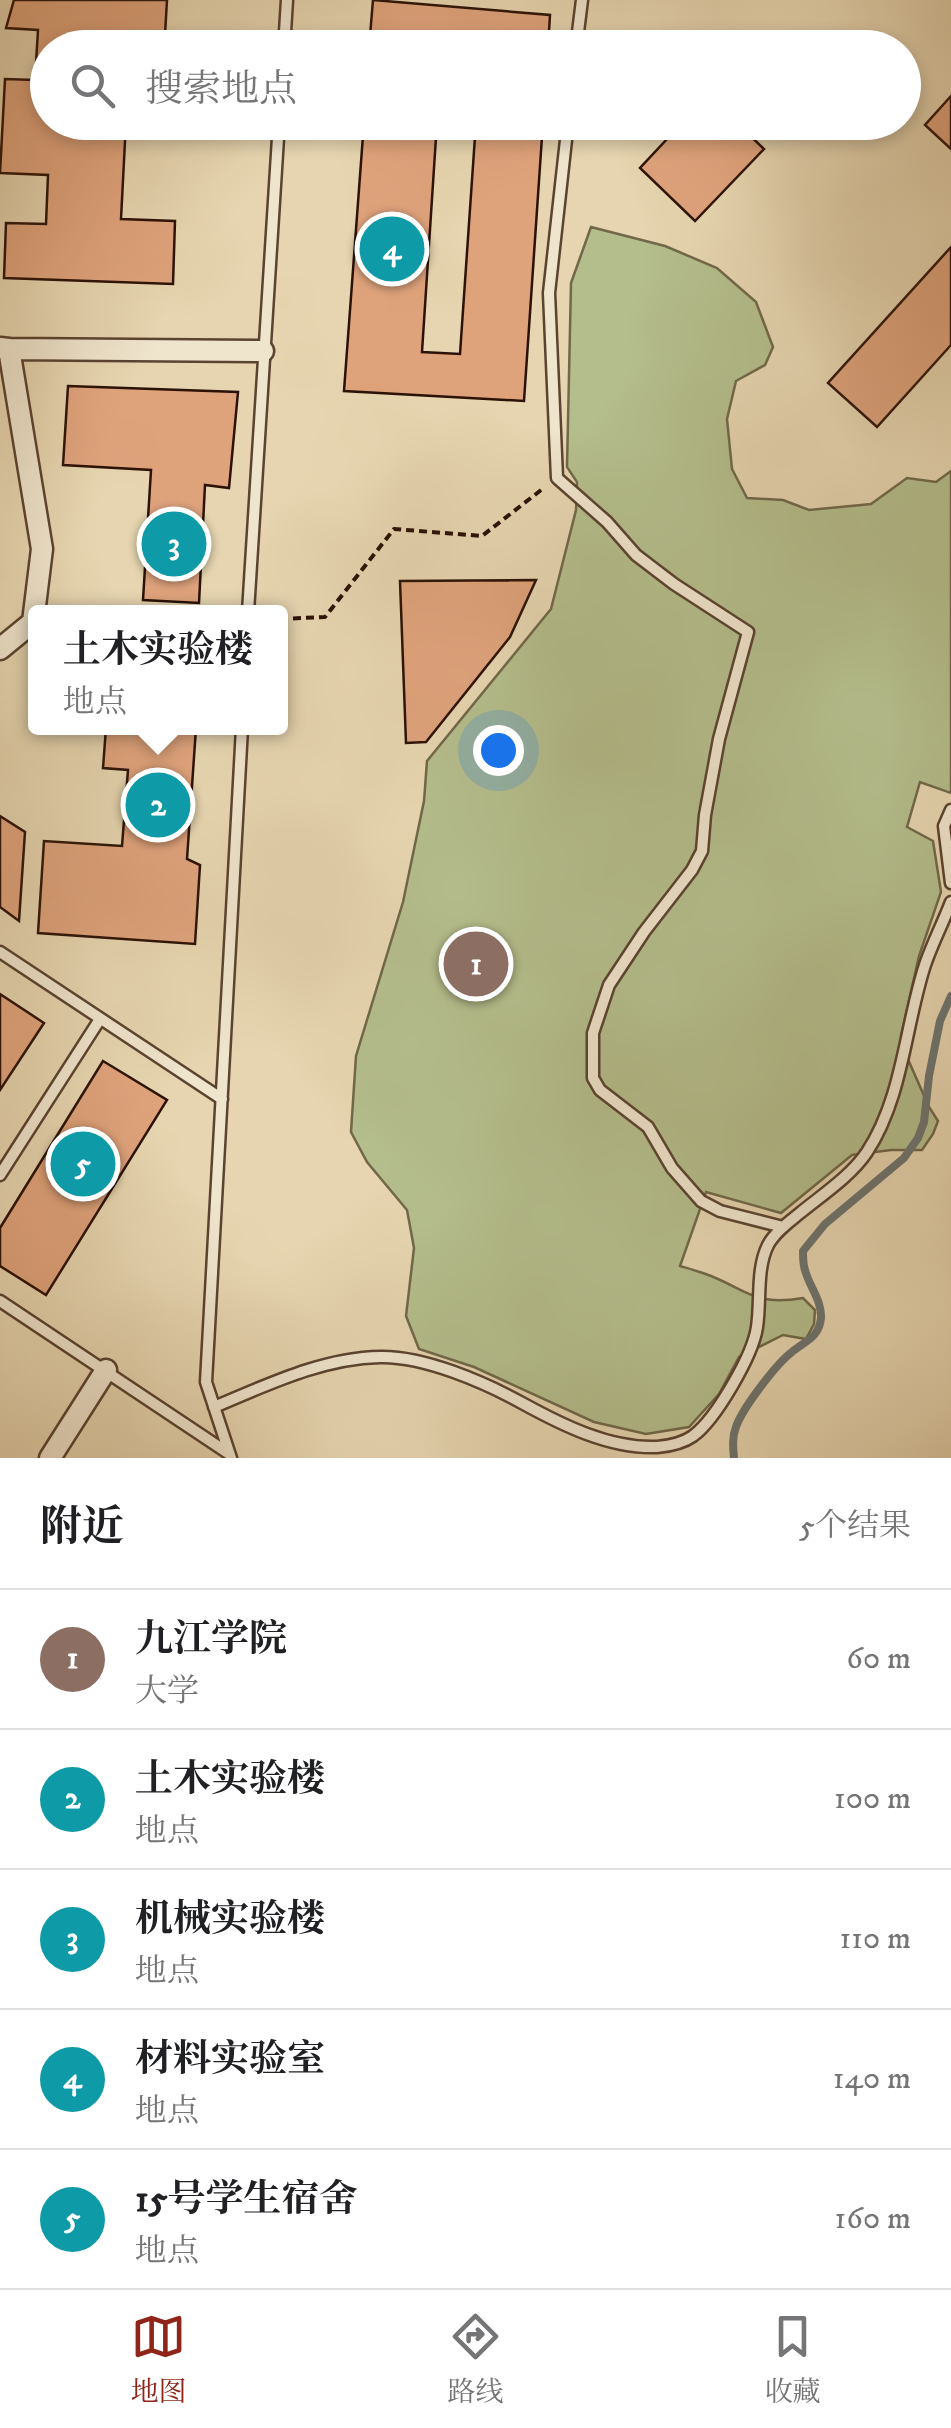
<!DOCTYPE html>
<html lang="zh">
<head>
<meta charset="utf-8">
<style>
  :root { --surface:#fff; --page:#f6f6f6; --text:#202124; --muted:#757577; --line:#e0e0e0; --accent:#8f2418 }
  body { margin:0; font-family:"IM FELL DW Pica","Noto Serif SC",serif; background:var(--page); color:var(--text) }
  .you { position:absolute; left:498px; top:750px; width:35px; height:35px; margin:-25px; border:8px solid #fff; border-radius:50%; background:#1a73e8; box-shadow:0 0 0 15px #1a73e833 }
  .badge { display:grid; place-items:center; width:65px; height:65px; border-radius:50%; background:var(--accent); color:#fff; font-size:32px; font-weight:700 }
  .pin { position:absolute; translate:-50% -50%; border:5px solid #fff; box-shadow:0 2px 10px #0006 }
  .popup { position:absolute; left:28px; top:605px; width:260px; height:130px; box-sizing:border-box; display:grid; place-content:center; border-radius:10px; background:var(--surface); filter:drop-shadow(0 2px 8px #0005); font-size:32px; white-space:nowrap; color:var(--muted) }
  .popup b { font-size:38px; color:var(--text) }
  .popup::after { content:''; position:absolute; left:50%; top:100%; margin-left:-20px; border:20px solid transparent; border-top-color:var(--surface) }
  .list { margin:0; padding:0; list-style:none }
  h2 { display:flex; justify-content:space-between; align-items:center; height:130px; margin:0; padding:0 40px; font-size:42px }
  h2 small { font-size:32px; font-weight:400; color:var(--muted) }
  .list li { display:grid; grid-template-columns:65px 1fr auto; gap:30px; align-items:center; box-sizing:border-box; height:140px; padding:0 40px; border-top:2px solid var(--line) }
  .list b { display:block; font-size:38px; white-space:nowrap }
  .list p { margin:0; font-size:32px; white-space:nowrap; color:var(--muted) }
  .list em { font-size:32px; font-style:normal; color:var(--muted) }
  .icon { flex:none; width:55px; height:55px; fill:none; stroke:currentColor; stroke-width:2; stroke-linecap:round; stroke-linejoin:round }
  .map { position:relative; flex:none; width:951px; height:1458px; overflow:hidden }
  .search { position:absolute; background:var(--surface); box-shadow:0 5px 15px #0003; left:30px; right:30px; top:30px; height:110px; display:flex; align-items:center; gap:25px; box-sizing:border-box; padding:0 35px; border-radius:55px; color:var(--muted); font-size:38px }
  .sheet { height:830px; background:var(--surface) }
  nav { display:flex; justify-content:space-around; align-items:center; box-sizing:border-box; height:140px; border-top:2px solid var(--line); background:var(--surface); font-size:28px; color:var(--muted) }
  nav a { display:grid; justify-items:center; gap:5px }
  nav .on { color:var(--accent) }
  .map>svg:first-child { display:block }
  .green { fill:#b4bd8c; stroke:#706849; stroke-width:2.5 }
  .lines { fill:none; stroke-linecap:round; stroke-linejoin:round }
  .stream { stroke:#6d746f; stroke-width:8 }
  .building { fill:#dfa37c; stroke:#2c1206; stroke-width:2.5 }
  .service-casing { stroke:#5a4330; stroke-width:15 }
  .minor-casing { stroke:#5a4330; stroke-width:25 }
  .path { stroke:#2c1206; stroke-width:4; stroke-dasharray:8 5; stroke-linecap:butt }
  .service { stroke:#efe4cc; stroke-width:10 }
  .minor { stroke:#efe4cc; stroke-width:20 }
</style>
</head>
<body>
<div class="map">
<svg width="951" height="1458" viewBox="0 0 951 1458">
  <rect width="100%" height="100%" fill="#e6d5b0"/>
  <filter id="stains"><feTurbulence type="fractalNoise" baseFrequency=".002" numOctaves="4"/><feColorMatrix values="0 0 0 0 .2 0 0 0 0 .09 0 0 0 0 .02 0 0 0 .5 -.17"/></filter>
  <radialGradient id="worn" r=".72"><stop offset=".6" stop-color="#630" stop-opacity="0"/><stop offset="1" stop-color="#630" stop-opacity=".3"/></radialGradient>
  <path class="green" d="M591,227l74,19 52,22 39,34 17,45 -8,18 -29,16 -9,38 5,50 15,29 36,2 26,10 62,-6 36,-26 29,4 15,-11v322l-31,-11 -13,45 26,14 8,51 -22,64 -18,80 6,21 22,50 9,14 -5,13 -11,16h-31l-39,5 -71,58 -75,-21 -26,74c10,3 21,6 31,10 39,16 45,30 92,22l12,12 -1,14 -8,15 -23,-4 -44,22 -20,37 -30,33 -43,7 -52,-12 -120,-55 -55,-18 -13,-33 8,-68 -7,-38 -40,-48 -16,-30 5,-76 47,-154 21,-101 3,-40 124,-152 25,-99 1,-28 -10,-15 4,-184z"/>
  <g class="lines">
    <path class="stream" d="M734,1458c-1,-11 -2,-21 2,-31 6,-18 40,-63 56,-75 13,-11 27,-14 29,-34 1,-19 -14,-34 -17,-52 -1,-5 -1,-10 -1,-15l22,-27 79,-66 14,-20 6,-16 5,-46 11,-55 11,-25"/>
  </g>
  <path class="building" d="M14,0h153l-2,35 -36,-1v14h-81v74h78l-5,97 54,2 -2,63 -169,-6 2,-55 40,1 2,-49 -48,-2 5,-94 30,1 3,-50 -32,-2z
    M373,0l177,15 -2,33h-179z
    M951,96v53l-26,-24z
    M364,122h73l-15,230 38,2 16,-232h67l-19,279 -180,-10z
    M683,122h53l28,27 -69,72 -55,-53z
    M951,247v98l-74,82 -49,-44z
    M68,386l170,6 -9,96 -24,-3 -6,118 -56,-3 8,-130 -88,-5z
    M536,580l-26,57 -84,105 -20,1 -6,-162z
    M106,728h90l-9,131 13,6 -5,79 -157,-11 6,-92 78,5 6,-76 -25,-2z
    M0,816l25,16 -6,89 -19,-14z
    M0,994l44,29 -44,67z
    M103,1061l64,39 -121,195 -46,-29v-38z"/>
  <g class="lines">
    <defs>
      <path id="service" d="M284,48l3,-48
        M576,48l6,-48
        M568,122l-19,171 8,185 50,44 29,33 38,29 74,48 -29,107 -14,76 -3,36 -10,19 -48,62 -35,53 -16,48v45l7,12 48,37 24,41 29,33 19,10 63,16
        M248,612l31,-490
        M951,810l-7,16 7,57
        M0,952l222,147
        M0,1175l100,-156
        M0,1301l228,152
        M214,1407c53,-22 108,-49 166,-50 44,-1 104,25 142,46 40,22 88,46 135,44 12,-1 26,-4 36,-11 23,-17 60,-81 64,-109 4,-26 -1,-58 11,-82 7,-13 21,-23 32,-32 22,-18 51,-37 67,-61 36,-55 38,-126 58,-187 7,-21 18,-42 26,-63
        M231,1458l-25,-76 36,-654"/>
      <path id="minor" d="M0,348l9,1 33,200 -9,73 -33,27
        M9,349l254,2
        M50,1458l56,-88"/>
    </defs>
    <use href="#service" class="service-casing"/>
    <use href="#minor" class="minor-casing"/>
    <path class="path" d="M280,619l45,-2 69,-88 88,7 63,-49"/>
    <use href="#service" class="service"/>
    <use href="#minor" class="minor"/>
  </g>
  <rect width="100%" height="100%" filter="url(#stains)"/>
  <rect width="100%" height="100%" fill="url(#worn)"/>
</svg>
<div class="you"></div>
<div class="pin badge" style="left:476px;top:964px;background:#8d6e63">1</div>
<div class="pin badge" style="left:158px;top:805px;background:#0f9aa8">2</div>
<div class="popup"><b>土木实验楼</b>地点</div>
<div class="pin badge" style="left:174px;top:544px;background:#0f9aa8">3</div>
<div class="pin badge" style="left:392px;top:249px;background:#0f9aa8">4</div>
<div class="pin badge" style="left:83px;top:1164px;background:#0f9aa8">5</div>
<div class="search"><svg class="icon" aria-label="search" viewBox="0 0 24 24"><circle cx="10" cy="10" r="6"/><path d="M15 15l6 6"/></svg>搜索地点</div>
</div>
<section class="sheet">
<h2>附近<small>5个结果</small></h2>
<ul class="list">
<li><span class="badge" style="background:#8d6e63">1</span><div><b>九江学院</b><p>大学</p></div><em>60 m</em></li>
<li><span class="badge" style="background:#0f9aa8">2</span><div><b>土木实验楼</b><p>地点</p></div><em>100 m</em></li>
<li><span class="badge" style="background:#0f9aa8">3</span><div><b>机械实验楼</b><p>地点</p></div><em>110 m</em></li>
<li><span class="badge" style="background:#0f9aa8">4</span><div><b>材料实验室</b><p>地点</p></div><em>140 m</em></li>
<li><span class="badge" style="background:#0f9aa8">5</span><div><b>15号学生宿舍</b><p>地点</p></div><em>160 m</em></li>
</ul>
</section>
<nav>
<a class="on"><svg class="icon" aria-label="map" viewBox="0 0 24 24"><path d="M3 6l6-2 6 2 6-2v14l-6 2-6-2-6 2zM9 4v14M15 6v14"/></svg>地图</a>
<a><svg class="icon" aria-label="directions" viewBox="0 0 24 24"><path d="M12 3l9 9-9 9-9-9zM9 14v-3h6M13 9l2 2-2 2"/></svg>路线</a>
<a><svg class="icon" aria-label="saved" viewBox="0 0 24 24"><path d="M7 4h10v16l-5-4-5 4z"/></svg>收藏</a>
</nav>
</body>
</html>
